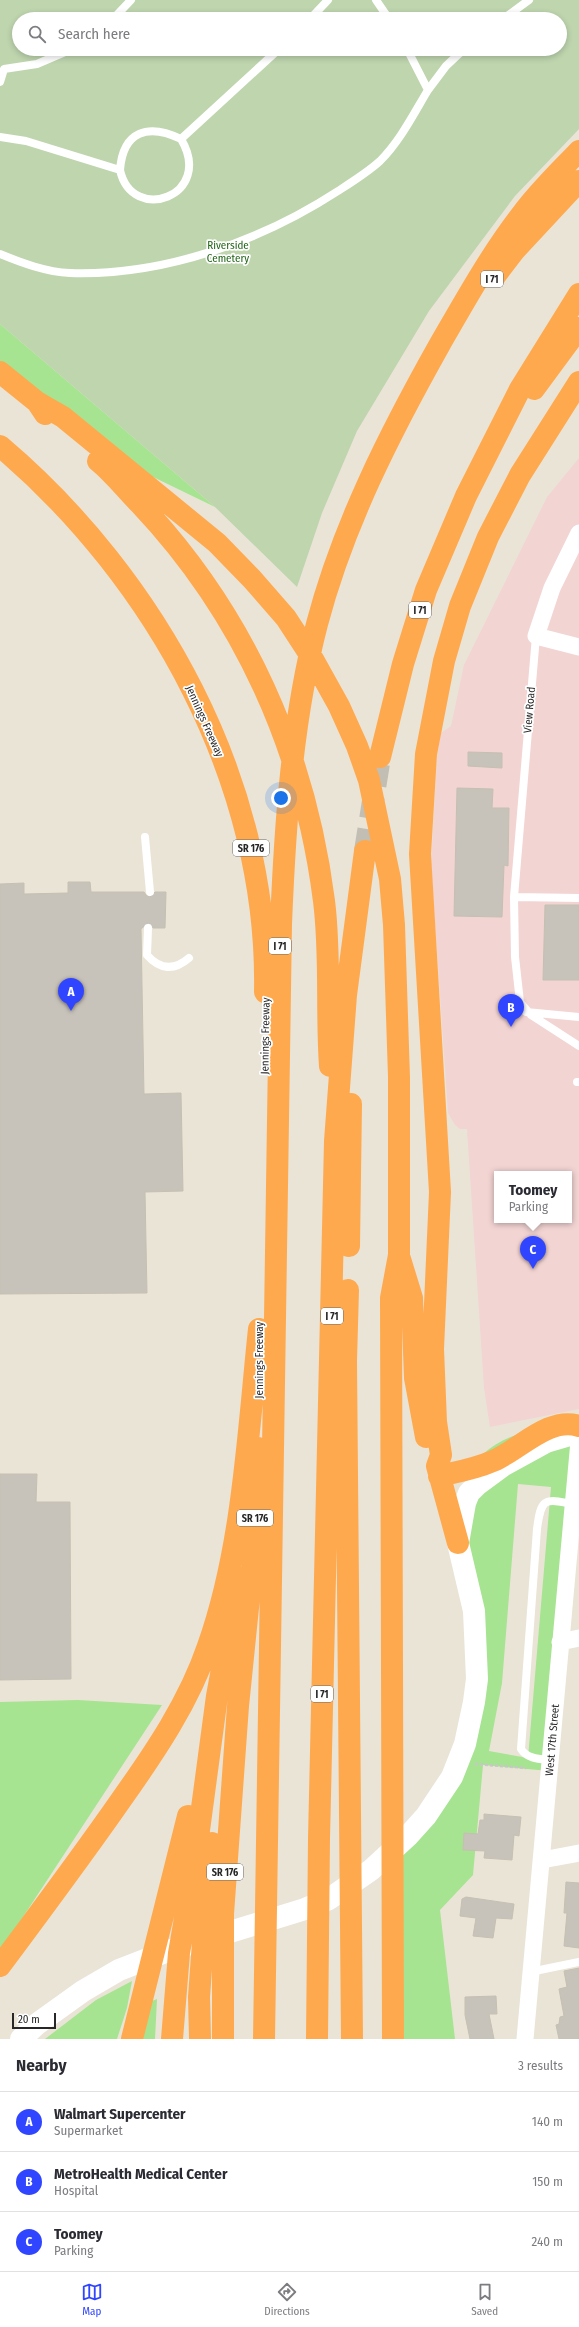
<!DOCTYPE html>
<html lang="en">
<head>
<meta charset="utf-8">
<style>
  :root { --surface:#fff; --page:#f2f2f3; --text:#2b2b33; --muted:#7c7c81; --line:#e1e1e2; --accent:#3045ff }
  body { margin:0; font-family:"Fira Sans Condensed",sans-serif; background:var(--page); color:var(--text) }
  .scale { position:absolute; left:12px; bottom:10px; width:44px; box-sizing:border-box; padding-left:4px; border:2px solid #272727; border-top:0; font-size:11px; line-height:14px; white-space:nowrap; color:#272727; -webkit-text-stroke:3px #fff; paint-order:stroke }
  .you { position:absolute; left:281px; top:798px; width:14px; height:14px; margin:-10px; border:3px solid #fff; border-radius:50%; background:#1a73e8; box-shadow:0 0 0 6px #1a73e833 }
  .badge { display:grid; place-items:center; width:26px; height:26px; border-radius:50%; background:var(--accent); color:#fff; font-size:13px; font-weight:700 }
  .pin { position:absolute; translate:-50% -33px; filter:drop-shadow(0 1px 2px #0008) }
  .pin::after { content:''; position:absolute; top:21px; width:14px; height:12px; background:inherit; clip-path:polygon(0 0,100% 0,50% 100%) }
  .popup { position:absolute; left:494px; top:1171px; width:78px; height:52px; box-sizing:border-box; display:grid; place-content:center; border-radius:0px; background:var(--surface); filter:drop-shadow(0 1px 3px #0005); font-size:13px; white-space:nowrap; color:var(--muted) }
  .popup b { font-size:15px; color:var(--text) }
  .popup::after { content:''; position:absolute; left:50%; top:100%; margin-left:-8px; border:8px solid transparent; border-top-color:var(--surface) }
  .list { margin:0; padding:0; list-style:none }
  h2 { display:flex; justify-content:space-between; align-items:center; height:52px; margin:0; padding:0 16px; font-size:17px }
  h2 small { font-size:13px; font-weight:400; color:var(--muted) }
  .list li { display:grid; grid-template-columns:26px 1fr auto; gap:12px; align-items:center; box-sizing:border-box; height:60px; padding:0 16px; border-top:1px solid var(--line) }
  .list b { display:block; font-size:15px; white-space:nowrap }
  .list p { margin:0; font-size:13px; white-space:nowrap; color:var(--muted) }
  .list em { font-size:13px; font-style:normal; color:var(--muted) }
  .icon { flex:none; width:22px; height:22px; fill:none; stroke:currentColor; stroke-width:2; stroke-linecap:round; stroke-linejoin:round }
  .map { position:relative; flex:none; width:579px; height:2039px; overflow:hidden }
  .search { position:absolute; background:var(--surface); box-shadow:0 2px 6px #0003; left:12px; right:12px; top:12px; height:44px; display:flex; align-items:center; gap:10px; box-sizing:border-box; padding:0 14px; border-radius:22px; color:var(--muted); font-size:15px }
  .sheet { height:232px; background:var(--surface) }
  nav { display:flex; justify-content:space-around; align-items:center; box-sizing:border-box; height:56px; border-top:1px solid var(--line); background:var(--surface); font-size:11px; color:var(--muted) }
  nav a { display:grid; justify-items:center; gap:2px }
  nav .on { color:var(--accent) }
  .map>svg:first-child { display:block }
  .medical { fill:#f2d4d3; fill-rule:evenodd }
  .green { fill:#a6e491; fill-rule:evenodd }
  .cemetery { fill:#bed5ae; fill-rule:evenodd }
  .building { fill:#c8c3ba; stroke:#c5c0b1 }
  .lines { fill:none; stroke-linecap:round; stroke-linejoin:round }
  .highway-tunnel { stroke:#c3beb4; stroke-width:22; stroke-dasharray:22 11; stroke-linecap:butt }
  .path { stroke:#c7c7c7; stroke-width:2.5; stroke-dasharray:3 2; stroke-linecap:butt }
  .lane { stroke:#fff; stroke-width:8 }
  .street { stroke:#fff; stroke-width:17 }
  .secondary { stroke:#fff; stroke-width:22 }
  .highway { stroke:#ffa94e; stroke-width:22 }
  .labels { text-anchor:middle; stroke-width:3.5; stroke-linejoin:round; paint-order:stroke }
  .shield { fill:#fff; stroke:#686868; stroke-width:1 }
  .shield-label { font-size:10px; font-weight:bold; fill:#272727 }
  .park-label { font-size:11px; fill:#206416; stroke:#fff }
  .street-label { font-size:11px; fill:#272727; stroke:#fff }
</style>
</head>
<body>
<div class="map">
<svg width="579" height="2039" viewBox="0 0 579 2039">
  <rect width="100%" height="100%" fill="#eae4d7"/>
  <path class="medical" d="M579,458v951l-89,18 -6,-39 -17,-259h-7l-5,-4 -7,-12 -17,-249 6,-107 4,-24 10,-7 13,-61 83,-168zM497,1174h72v46h-72z"/>
  <path class="green" d="M0,324l215,183 -101,-49 -114,-86z
    M579,1419l-30,352 -66,-6 -10,110 -33,35 15,129h-62l-3,-185 18,-18 62,-112 -2,-183 15,-87c25,-23 64,-27 96,-35zM518,1484l33,3 -23,271 -39,-7 13,-68z
    M78,1700l84,5 -162,247v-250z
    M132,1981l-5,27 -10,31h-72l51,-39z
    M157,1999l-2,40h-15l12,-38z"/>
  <path class="cemetery" d="M0,0h579v129l-64,67 -86,115 -72,120 -35,82 -25,74 -82,-80 -215,-183zM19,19h541v30h-541z"/>
  <path class="building" d="M468,752l34,1v15l-34,-2z
    M457,788l36,1 -1,19h17l-1,58 -4,-1 -2,52 -48,-1z
    M68,882h22l1,10h53l2,3 4,2 5,-5h11l-1,36h-12l-2,-4 -3,-1 -7,6 3,165 37,-1 2,98 -38,1 2,101 -147,1v-410l24,-1v11l44,-1z
    M545,905h34v75h-36z
    M0,1474h37l-1,28h34l1,177 -71,1z
    M484,1814l37,3 -2,19 -5,-1 -2,25 -28,-2 1,-7 -22,-1 1,-17 14,1 2,-14h4z
    M566,1882l13,1v65l-15,-2 3,-33h-3z
    M466,1897l48,7 -2,15 -16,-1 -3,20 -20,-2 3,-18 -16,-2 2,-17z
    M579,1968v71h-20l-3,-14 3,-1 1,-7 4,-1 -5,-27 8,-2 -3,-16z
    M496,1996l1,18h-8l5,25h-24l-5,-24v-18z"/>
  <g class="lines">
    <path class="highway-tunnel" d="M365,851l15,-94"/>
    <path class="path" d="M475,1764l51,4"/>
    <path class="lane" d="M376,0l13,19
      M113,19l18,-19
      M310,19l18,-19
      M503,19l26,-19
      M407,49l21,41 18,-24 18,-17
      M0,82l4,-13 33,-5 35,-15
      M0,137l26,4 94,29c3,-39 28,-47 61,-31l98,-90
      M120,170c12,55 95,26 61,-31
      M0,254c22,9 46,18 70,19 94,3 191,-32 268,-82 14,-9 30,-19 42,-30 20,-20 33,-46 48,-71
      M536,636l-22,261 1,60 5,45 11,13 48,31
      M145,837l5,55
      M514,897l65,1
      M148,928l-1,27c13,15 27,16 42,3
      M526,1012l53,5
      M577,1082h2
      M550,1760c-10,-1 -23,-1 -29,-11l16,-220c4,-30 6,-31 36,-25
      M530,1972l49,-10"/>
    <path class="street" d="M579,533l-27,55 -16,48 43,11
      M560,1642l19,-4
      M542,1860l37,-7
      M525,2039l54,-598"/>
    <path class="secondary" d="M21,2039l16,-15 46,-33 36,-21 49,-19 137,-42 24,-10 42,-29 37,-34 18,-20 26,-39 13,-33 9,-42 3,-23 -3,-68 -16,-68 7,-40 4,-10 8,-8 27,-20 42,-23 24,-7 9,-8"/>
    <path class="highway" d="M495,276l19,-25 65,-70
      M0,372l37,30 8,12
      M534,389l45,-61
      M37,402l26,15 154,126 35,36 34,39 28,43 25,45 18,40 12,34 21,99 4,46 5,152v178l-8,43 2,741
      M0,446c157,133 269,337 265,546
      M98,461c15,12 28,29 42,43 104,110 165,247 184,397 7,55 2,110 6,165
      M380,757l23,-93 23,-74 40,-94 54,-107 59,-95
      M349,1246l2,-142
      M400,1259l12,39 3,80 11,59
      M348,1290l-2,71 6,678
      M439,1476c18,-4 36,-7 54,-15 26,-11 56,-45 86,-35
      M458,1543l-21,-77 4,-11 -5,-33 -3,-73 7,-157 -20,-338 6,-100 18,-93 16,-55 28,-69 32,-62 59,-93
      M0,1966c41,-55 82,-110 121,-166 34,-48 68,-98 87,-154 35,-98 40,-214 51,-317
      M132,2039l56,-223
      M172,2039l7,-86 16,-93 22,-164 22,-119
      M200,2039l-1,-42 10,-139 3,-15
      M223,2039v-125l15,-208 15,-147 5,-111
      M264,2039l17,-1115c4,-99 11,-204 36,-300 26,-99 73,-191 123,-280 26,-45 51,-90 82,-130 17,-23 38,-43 57,-63
      M317,2039l2,-200 16,-698 11,-146 19,-144"/>
  </g>
  <g class="labels">
    <g class="shield">
      <rect x="481" y="271" width="22" height="16" rx="3"/>
      <rect x="409" y="602" width="22" height="16" rx="3"/>
      <rect x="233" y="840" width="36" height="16" rx="3"/>
      <rect x="269" y="938" width="22" height="16" rx="3"/>
      <rect x="321" y="1308" width="22" height="16" rx="3"/>
      <rect x="237" y="1510" width="36" height="16" rx="3"/>
      <rect x="311" y="1686" width="22" height="16" rx="3"/>
      <rect x="207" y="1864" width="36" height="16" rx="3"/>
    </g>
    <g class="shield-label">
      <text x="492" y="283">I 71</text>
      <text x="420" y="614">I 71</text>
      <text x="251" y="852">SR 176</text>
      <text x="280" y="950">I 71</text>
      <text x="332" y="1320">I 71</text>
      <text x="255" y="1522">SR 176</text>
      <text x="322" y="1698">I 71</text>
      <text x="225" y="1876">SR 176</text>
    </g>
    <g class="park-label">
      <text x="228" y="249">Riverside<tspan x="228" dy="13">Cemetery</tspan></text>
    </g>
    <g class="street-label">
      <text transform="translate(529 710) rotate(-85)" y="4">View Road</text>
      <text transform="translate(205 721) rotate(66)" y="4">Jennings Freeway</text>
      <text transform="translate(265 1036) rotate(-89)" y="4">Jennings Freeway</text>
      <text transform="translate(259 1360) rotate(-90)" y="4">Jennings Freeway</text>
      <text transform="translate(552 1740) rotate(-85)" y="4">West 17th Street</text>
    </g>
  </g>
</svg>
<div class="scale">20 m</div>
<div class="you"></div>
<div class="pin badge" style="left:71px;top:1011px">A</div>
<div class="pin badge" style="left:511px;top:1027px">B</div>
<div class="pin badge" style="left:533px;top:1269px">C</div>
<div class="popup"><b>Toomey</b>Parking</div>
<div class="search"><svg class="icon" aria-label="search" viewBox="0 0 24 24"><circle cx="10" cy="10" r="6"/><path d="M15 15l6 6"/></svg>Search here</div>
</div>
<section class="sheet">
<h2>Nearby<small>3 results</small></h2>
<ul class="list">
<li><span class="badge">A</span><div><b>Walmart Supercenter</b><p>Supermarket</p></div><em>140 m</em></li>
<li><span class="badge">B</span><div><b>MetroHealth Medical Center</b><p>Hospital</p></div><em>150 m</em></li>
<li><span class="badge">C</span><div><b>Toomey</b><p>Parking</p></div><em>240 m</em></li>
</ul>
</section>
<nav>
<a class="on"><svg class="icon" aria-label="map" viewBox="0 0 24 24"><path d="M3 6l6-2 6 2 6-2v14l-6 2-6-2-6 2zM9 4v14M15 6v14"/></svg>Map</a>
<a><svg class="icon" aria-label="directions" viewBox="0 0 24 24"><path d="M12 3l9 9-9 9-9-9zM9 14v-3h6M13 9l2 2-2 2"/></svg>Directions</a>
<a><svg class="icon" aria-label="saved" viewBox="0 0 24 24"><path d="M7 4h10v16l-5-4-5 4z"/></svg>Saved</a>
</nav>
</body>
</html>
